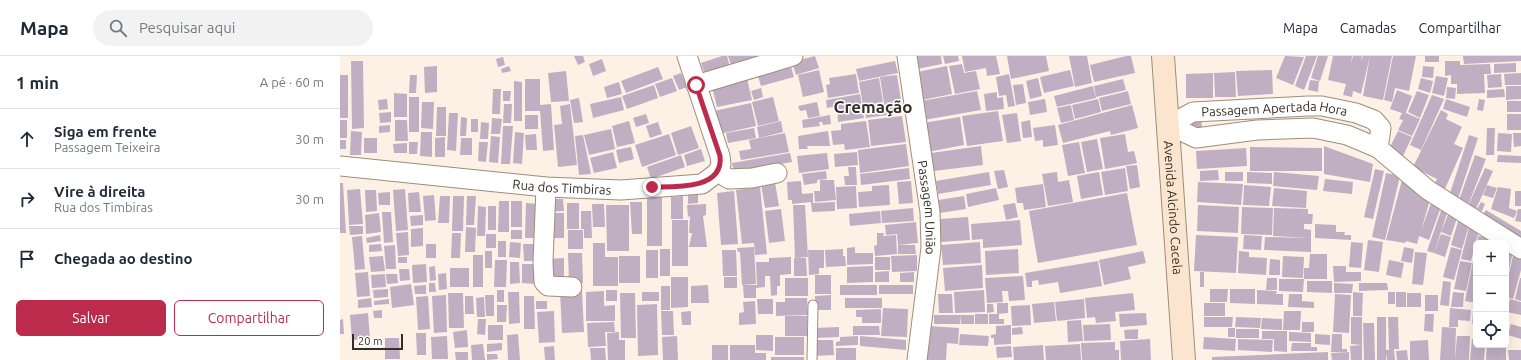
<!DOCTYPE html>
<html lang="pt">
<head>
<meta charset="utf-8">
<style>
  :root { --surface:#fff; --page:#f2f2f3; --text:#1f2937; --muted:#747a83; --line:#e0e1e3; --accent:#bc2b4c }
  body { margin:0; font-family:Ubuntu,sans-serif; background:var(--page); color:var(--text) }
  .controls { position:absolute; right:12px; bottom:12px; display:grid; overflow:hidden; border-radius:6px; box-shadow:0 4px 16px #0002 }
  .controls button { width:36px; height:36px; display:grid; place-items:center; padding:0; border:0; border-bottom:1px solid var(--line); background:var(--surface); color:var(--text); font:20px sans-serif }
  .scale { position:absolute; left:12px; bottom:10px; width:51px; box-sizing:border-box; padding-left:4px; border:2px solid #352d26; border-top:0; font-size:11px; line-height:14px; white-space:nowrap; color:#352d26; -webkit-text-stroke:3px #fff; paint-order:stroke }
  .stop { position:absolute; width:12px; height:12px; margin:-9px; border:3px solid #bc2b4c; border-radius:50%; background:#fff }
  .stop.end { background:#bc2b4c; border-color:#fff; box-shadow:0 1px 4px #0008 }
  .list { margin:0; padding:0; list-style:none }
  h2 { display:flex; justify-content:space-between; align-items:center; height:52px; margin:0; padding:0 16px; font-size:17px }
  h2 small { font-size:13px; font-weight:400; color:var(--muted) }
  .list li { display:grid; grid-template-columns:26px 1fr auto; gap:12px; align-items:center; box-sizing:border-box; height:60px; padding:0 16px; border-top:1px solid var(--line) }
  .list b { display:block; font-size:15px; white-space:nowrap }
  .list p { margin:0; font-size:13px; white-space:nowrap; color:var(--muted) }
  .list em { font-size:13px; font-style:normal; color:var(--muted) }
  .actions { display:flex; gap:8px; padding:12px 16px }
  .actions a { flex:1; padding:9px 0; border:1px solid var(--accent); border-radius:6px; text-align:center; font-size:14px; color:var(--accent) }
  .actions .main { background:var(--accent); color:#fff }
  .icon { flex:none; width:22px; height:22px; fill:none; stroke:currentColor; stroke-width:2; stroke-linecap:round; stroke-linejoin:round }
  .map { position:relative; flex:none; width:1181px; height:304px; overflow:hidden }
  header { display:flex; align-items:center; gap:24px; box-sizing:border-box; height:56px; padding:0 20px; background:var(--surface); border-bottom:1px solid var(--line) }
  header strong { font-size:19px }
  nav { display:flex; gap:22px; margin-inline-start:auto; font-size:14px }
  .search { width:280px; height:36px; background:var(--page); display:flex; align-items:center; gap:10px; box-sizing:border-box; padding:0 14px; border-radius:22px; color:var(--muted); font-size:15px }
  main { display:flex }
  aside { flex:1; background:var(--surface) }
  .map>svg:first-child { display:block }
  .building { fill:#c0afc3 }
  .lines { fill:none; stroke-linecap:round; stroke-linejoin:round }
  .service-casing { stroke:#9e8d7a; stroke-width:11 }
  .minor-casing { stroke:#9e8d7a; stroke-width:21 }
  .secondary-casing { stroke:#9e8d7a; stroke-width:24 }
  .service { stroke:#fff; stroke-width:9 }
  .minor { stroke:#fff; stroke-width:19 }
  .secondary { stroke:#fce5cf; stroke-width:22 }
  .route { stroke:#bc2b4c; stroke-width:5 }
  .labels { text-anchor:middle; stroke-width:3; stroke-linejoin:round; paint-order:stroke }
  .street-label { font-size:13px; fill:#352d26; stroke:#fff }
  .district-label { font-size:17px; font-weight:bold; fill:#352d26; stroke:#fff }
</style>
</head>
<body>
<header>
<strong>Mapa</strong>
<div class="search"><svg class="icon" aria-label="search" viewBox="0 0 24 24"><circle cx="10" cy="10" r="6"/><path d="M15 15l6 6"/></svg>Pesquisar aqui</div>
<nav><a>Mapa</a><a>Camadas</a><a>Compartilhar</a></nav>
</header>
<main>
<aside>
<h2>1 min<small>A pé · 60 m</small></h2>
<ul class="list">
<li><svg class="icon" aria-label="ahead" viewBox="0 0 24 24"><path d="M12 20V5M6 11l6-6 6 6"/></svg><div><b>Siga em frente</b><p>Passagem Teixeira</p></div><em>30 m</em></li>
<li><svg class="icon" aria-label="right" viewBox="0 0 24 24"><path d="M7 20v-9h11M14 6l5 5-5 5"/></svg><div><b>Vire à direita</b><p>Rua dos Timbiras</p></div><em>30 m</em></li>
<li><svg class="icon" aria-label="arrive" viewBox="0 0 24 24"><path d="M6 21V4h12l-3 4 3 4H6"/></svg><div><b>Chegada ao destino</b></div></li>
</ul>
<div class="actions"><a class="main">Salvar</a><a>Compartilhar</a></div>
</aside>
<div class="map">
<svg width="1181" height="304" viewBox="0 0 1181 304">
  <rect width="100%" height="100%" fill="#fdf1e5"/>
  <path class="building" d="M234,0h9l2,6 -7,3z
    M382,0h5l3,11 -25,8 -4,-12z
    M388,0h36l-32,12z
    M475,0l4,12 -23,7 -4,-13z
    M574,0h27l1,8 -25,5z
    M603,0h15l1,5 -14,3z
    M622,0h34l4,18 -13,2 -1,-8 -21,4z
    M667,0h39l3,15 -38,8z
    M729,0h18l5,27 -17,4z
    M786,0h5l4,17 -41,9 -4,-17z
    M945,0l19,1 -11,28 -17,-7z
    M966,0h11l-13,34 -9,-4z
    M978,0h10l-8,25 -9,-3z
    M993,0h19l-1,7 2,-7h9l-1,5 2,-5h7l-9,38 -8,-3 -1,6 -9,-2 3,-11 -18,-4z
    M1030,0h22l-9,44 -20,-4z
    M1053,0h23l-7,35 -14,-3 -3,14 -8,-2z
    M1085,0h14v6h-14z
    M1123,0h58v5l-57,3z
    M163,1l2,8 -7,2 -2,-8z
    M262,3l4,12 -13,5 -4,-12z
    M449,4l5,17 -33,9 -5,-16z
    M11,5h12l1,67 -12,1z
    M555,5l3,12 -39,8 -3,-12z
    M1105,5h15v4l30,-1 1,10h-7l1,19 -28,1v-10h-6v-9l-6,1z
    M1176,7v9l-22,1v-9z
    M622,8l2,9 12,-2 4,18 -25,5 -6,-28z
    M97,10v26l-12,1 -1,-26z
    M169,10l2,5 -9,2 -1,-4z
    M607,10l5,28 -30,6 -5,-28z
    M1083,10l11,1 -1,11 -11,-1z
    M318,11l5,12 -37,14 -5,-12z
    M479,14l5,22 -21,5 -5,-22z
    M730,14l4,16 -30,7 -4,-16z
    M932,14l1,24 -35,2 -2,-25z
    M226,15l3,30 -18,1 -3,-29z
    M895,16l1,25h-21l-1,-24z
    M341,17l6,14 -8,3 -6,-14z
    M873,17v25h-27v-24z
    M1181,17v12h-16l-1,-11z
    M406,18l6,26 -35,7 -5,-20z
    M516,18l3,19 -31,5 -2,-13 4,-1 -1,-6z
    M669,18l6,32 -7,1 -2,-12 -7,1 -3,-19z
    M1161,18l1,13 -14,1 -1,-13z
    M0,19h8v43h-8z
    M70,19h7l-1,18h-7z
    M557,19l4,25 -17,3 -4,-26z
    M1096,20l12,2 -4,18 -12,-3z
    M332,22l5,13 -17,6 -5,-13z
    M539,22l4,24 -20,4 -4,-24z
    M698,22l4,18 -12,3 -4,-18z
    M1081,22l12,3 -3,12 -12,-4z
    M185,23h15v26l11,-1 3,46 -11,1 -3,-40h-15z
    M783,23l3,11 -30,7 -2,-11z
    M970,24l9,1 -1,11 -10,-2z
    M174,25l8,1v39h-8z
    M279,26l3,12 -15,4 -3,-11z
    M683,28l3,19 -10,2 -3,-20z
    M314,29l4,13 -31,11 -5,-13z
    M753,30l3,12 -39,9 -3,-11z
    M1166,30h15v13l-15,1z
    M1107,31l9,1 -1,11 -9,-1z
    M421,32l2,9 -9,3 -3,-9z
    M153,33h8l-1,25h-8z
    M1164,33l1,8 -18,1v-8z
    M1057,34l15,6 -8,22 2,-5 14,6 -8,17 -14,-6 5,-10 -4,-1 3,-6 -12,-4z
    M163,35h8l-1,10h-7z
    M637,35l4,19 -57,10 -3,-19z
    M788,35l3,13 -29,7 -3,-13z
    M1077,35l12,4 -9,23 -12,-6z
    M657,36v6l6,-1 1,12 -18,2 -2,-17z
    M54,37l13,1v23h-13z
    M520,38l4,24 -26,4 -1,-16 -10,2 -1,-8z
    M1092,39l12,4 -23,51 -11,-5z
    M69,41h10v35h-10z
    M281,41l3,13 -31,8 -3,-14z
    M433,41l6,24 -21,5 -6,-24z
    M239,42l4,24 -9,1 -4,-23z
    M47,43l1,10 -9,1 -1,-10z
    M705,43l2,13 -17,3 -2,-13z
    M758,43l3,13 -26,7 -3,-14z
    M1106,43l24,8 -3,10 -24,-8z
    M1139,43l6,1 -2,11 -6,-1z
    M560,45l2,12 -36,5 -2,-12z
    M1167,45h14v11h-14z
    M82,46h12l-1,27 -12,-1z
    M477,46l3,14 -12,2 -2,-8 -6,1 -2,-5z
    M411,47l5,23 -37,8 -5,-23z
    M164,48h8l-1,19h-8z
    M230,48l7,61 -19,2 -4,-42 8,-1 -2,-18z
    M731,49l3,15 -13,3 -4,-15z
    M792,49l6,23 -27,7 -1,-4 -47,12 -5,-18z
    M97,51h9v29h-10z
    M1101,54l7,4 -2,5 16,8 -8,17 9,4 -19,43 -11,-5 4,-7 -24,-12z
    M658,55l5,30 -36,5 -5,-30z
    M51,56v10l-11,1 -1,-10z
    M109,57h9l-2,38 -9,-1z
    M677,57l4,28 -14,2 -5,-28z
    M306,58l3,9 -13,4 -3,-9z
    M1167,58h14v16h-14z
    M185,59h13v14h-13z
    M490,59l1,9 -8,1 -1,-3h-3l1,4 -17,2 -1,-8z
    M562,60l4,26 -35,4 -3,-26z
    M861,60l1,12 -13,2 -2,-12z
    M121,61l6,1 -1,18h-6z
    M620,61l4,28 -36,7 -5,-29z
    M152,62l10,1 -2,15h-9z
    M131,63h7v13h-7z
    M0,64h7v18h-7z
    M55,64h12l1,21h-13z
    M690,64l2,17 -9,1 -2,-16z
    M289,65l6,22 -18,4 -5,-21z
    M441,65l2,11 -24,6 -2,-11z
    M526,65l4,26 -25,3 -1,-6 -11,1 -2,-14 10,-1v-6z
    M141,66l8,1 -1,16h-8z
    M318,66l4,12 -12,4 -4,-12z
    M50,69v7l-11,1v-7z
    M715,69l3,20 -15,2v-7l-8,1 -2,-13z
    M163,70h10l-3,38h-9z
    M351,70l8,22 -21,7 -7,-22z
    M414,72l2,10 -28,5 -2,-10z
    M1147,72h8l-1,27h-8z
    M271,73l4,20 -26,6 -5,-20z
    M11,75l11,1 -1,23h-11z
    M488,75l2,15h-23l1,3h-9l-1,-13z
    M1058,75l14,6 -9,19 -14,-7z
    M81,76h11v25l-12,-1z
    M175,76l9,1 -2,31 -9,-1z
    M445,77l4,19 -48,8 -2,-9 12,-2 -2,-9z
    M1158,77l14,1 -1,18 -14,-1z
    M1173,77h8v13l-7,1z
    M196,78l1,16h-11l-1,-15z
    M329,78l7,21 -34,12 -7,-22z
    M785,78l3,18 6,-1 3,12 -32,6 -5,-31z
    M243,79l8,39 -12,1 -4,-39z
    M1129,79l9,3 -20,61 -9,-3z
    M151,80l9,1 -2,26 -9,-1z
    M105,81v20h-10v-19z
    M24,82h13v15h-13z
    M121,82h11v17h-12z
    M757,83l6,30 -16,3 -6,-30z
    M0,84h6v9h-6z
    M69,86h9l-1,12h-8z
    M139,86h9l-2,20 -8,-1z
    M739,86l6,31 -17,3 -6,-31z
    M67,87v10h-13l-1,-9z
    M566,88l3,22 -49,7 -2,-23z
    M641,90l2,19 -49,6 -3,-18z
    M984,90l49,18 -3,18 -46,-8z
    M291,91l3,12 -15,4 -3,-13z
    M910,91l72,1v23h-72z
    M906,92l1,18 -50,3 -1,-18z
    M361,93l4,12 -18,5 -3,-11z
    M273,96l4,16 -23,5 -4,-15z
    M517,96l1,13 -23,2 -1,-13z
    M450,97l2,9 -58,10 -2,-9z
    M487,97l2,16 -30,4 -2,-17z
    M341,99l4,12 -34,12 -4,-12z
    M1135,99l11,4 -17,44 -10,-3z
    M1158,99l23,1v7l-24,-1z
    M797,109l3,22 -10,2 -4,-23z
    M508,111h8l1,18h-12l-1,-9h5z
    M569,112l1,11 -49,6 -1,-11z
    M785,112l3,23 -23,4 -4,-23z
    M1145,112l8,3 -17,38 -8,-3z
    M1035,113l9,2 -11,48 -9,-2z
    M664,114l4,17 -10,2 -4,-18z
    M878,114l1,10 -19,1v-10z
    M486,115l1,8 -10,1v3l-13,2 -2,-11z
    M649,116l2,13 -53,9 -2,-13z
    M717,116l1,10 11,-2 4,22 -25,4 -6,-32z
    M759,116l4,23 -22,4 -4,-23z
    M885,116h18v9h-18z
    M907,116l25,1v11l-25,-1z
    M934,116l45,4 -2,14 -44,-4z
    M1046,117l14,3 -15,64 -13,-3z
    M985,123l28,3 -1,12 -29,-3z
    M480,124h14l2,20 -21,2 -1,-11h6z
    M1062,124l19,9 -4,13 3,-9 11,3 -10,35 10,-28 10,4 -12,33 -10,-4 -2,8 -11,-3 -1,2 -19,-3z
    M461,125l1,13 11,-1v10l22,-1v9l-23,1 -1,-10 -19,2v-4h-4l-1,-18z
    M571,125l2,22 -14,1 -2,-22z
    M435,126l4,24 -14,2 -4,-24z
    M858,126l45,2 -2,21 -44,-3z
    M0,127h3l3,50h-6z
    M703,128l3,23 -22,3 -1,-7h-6l-2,-15z
    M549,129l1,20 -31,2 -1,-15 14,-1v-5z
    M904,129l27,2 -2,19 -26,-1z
    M1147,129l10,3 -4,10 -10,-3z
    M516,130l1,22 -20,1 -1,-22z
    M420,131l7,67 -12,1 -1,-12 -12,1 -6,-54z
    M1158,131l13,2 -2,19 8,3 -3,7 -23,-9z
    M656,132l3,12 -31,7 -2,-13z
    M934,132l33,3 -1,17 -34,-2z
    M20,133l3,35 -14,1 -2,-35z
    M65,133l3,41 -12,1 -3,-41z
    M25,134h11l1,21 -11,1z
    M394,135l4,53 -17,1 -4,-52z
    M1175,135h6v15h-6z
    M50,136v13h-11l-1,-12z
    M79,136l2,20h-12l-1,-19z
    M787,137l10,52 -99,18 -9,-52z
    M358,138v9l-10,1v-9z
    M94,139l2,25 -11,1 -2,-25z
    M100,140h10l-1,27h-11z
    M113,140h11l-1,35h-11z
    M127,140h9l-2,29h-8z
    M343,140v23h-12v-22z
    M624,140l2,13 -26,4 -2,-13z
    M307,141h15v49h-15z
    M208,143h15l1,12 -16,1z
    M159,145h10v31h-11z
    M171,145h11v26h-11z
    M290,146h12v32h-10z
    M1141,146l4,2 -3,7 -5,-2z
    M186,147l13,1 -2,34h-12z
    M227,147h12v26h-12z
    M675,147l3,14 -12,3 -3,-15z
    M252,148h12l1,23h-12z
    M366,148v11l-3,1 4,31h-18l3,-14h-3l1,-17 -2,1 -1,-12z
    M266,149h23v46h-22z
    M453,149h12l3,52 -13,1z
    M858,149l41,2 -1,26 -41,-2z
    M138,150l8,1 -1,29h-8z
    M148,150h8v24h-8z
    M902,151l31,1 -1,27 -31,-1z
    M573,152l1,13 -32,2 -1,-12z
    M934,152l34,1v5h5l-1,10h-8v5l7,1v8l-38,-2z
    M1102,152l6,2 -14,43 -7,-2z
    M441,153l4,32 -16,2 -4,-32z
    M1178,153h3v13l-6,-1z
    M1146,154l35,21v13l-41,-25z
    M241,155h10l1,27h-8v-9h-3z
    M540,155l1,12 -31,3 -1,-12z
    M42,156h9l2,30 -9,1z
    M1109,156l9,3 -7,21 -10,-4z
    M39,157l2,19 -15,2 -1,-19z
    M208,157h16v25h-16z
    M83,159v10l-12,1 -1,-10z
    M628,161l2,23 -29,2 -1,-23z
    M1119,162l11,4 -8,27 -11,-4z
    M332,164h16v46h-16z
    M680,164l2,25 -39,3v-9l-11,1 -1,-16z
    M576,166l2,21 -20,2 -1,-11 -11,1 -1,-10z
    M975,168l21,1v7h9l-1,3h7v5l-36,-2z
    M9,170h14v8l-13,1z
    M126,171l10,1 -1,24h-10z
    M1129,171l10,3 -8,31 -10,-2z
    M83,172v18l-12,1v-18z
    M171,174h11v9h-11z
    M228,174h15v19h-15z
    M68,176l1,23 -11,1 -2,-23z
    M112,177h9l-1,25h-9z
    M537,177h7l-1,3 13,-1 1,19 -22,2 -1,-10 3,-1z
    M146,178h10v14h-10z
    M1101,178l10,3 -6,20 -11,-4z
    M40,179l1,6 -14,2 -1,-5z
    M856,179l42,2 -2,36 -42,-2z
    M904,179l18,1 -1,14 -18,-1z
    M22,180l3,33 -10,1 -3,-33z
    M1138,180l11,2 -1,5h-11z
    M925,181l46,1v14l-47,-2z
    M1028,184l15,2 -4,30 -15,-2z
    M158,185h8v16h-8z
    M170,186l11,1 -1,15 -11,-1z
    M640,186l1,21 -38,2 -2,-20z
    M1011,186l12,1 -2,25 -12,-1z
    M253,187h12v14h13v29h-25z
    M41,188l1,7 -13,1v-7z
    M86,188h10v14h-10z
    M183,188h13v17h-12z
    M55,189l1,24h-10l-2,-23z
    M558,189h17l1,9h-18z
    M414,191l2,37 -14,1 -2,-33h-2l-1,-4z
    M515,191v6h18v11l-26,1v-17z
    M1064,191l10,2 -2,14 -11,-2z
    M1111,191l11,3 -8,30 -11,-3z
    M320,193h10v27h-10z
    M503,193v7h2l1,10 -20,1 -1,-17z
    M678,193l1,24 -33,2 -1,-24z
    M306,194h12v28h-12z
    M382,194h14l1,26h-14z
    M468,194h16v18h-5v6l-10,1z
    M1166,194l7,1 -6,28h-1z
    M145,195h7v17h-7z
    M803,195l3,12 -18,4 3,12 -27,6 -5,-25z
    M899,195l10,1v5l18,1 -1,17 -28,-2z
    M1135,195h1v52l-11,-2z
    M1075,196l12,1 -4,32 -11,-1z
    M1174,196l7,4v14l-8,29 -7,-2v-11z
    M228,197h14l1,30h-14z
    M970,198h17v25h-23v-11h5z
    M133,199h10v32h-10z
    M577,199v16l-25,1 -1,-16z
    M43,200l2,15 -14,1 -2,-15z
    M279,200h21v27h-21z
    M943,200l21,1 -1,21 -21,-1z
    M58,201h9v6h-9z
    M451,201v17l-11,1v11h-3v9l-6,1 -1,-20h-5v11l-9,1v10h-12l-1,-13h14l-1,-23h13v-4z
    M535,201h15v13h-15z
    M224,202v24h-16l-1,-23z
    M454,202h12l1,18h-13z
    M930,203l10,1v15h-11z
    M155,204h12l-1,27h-12z
    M1049,204l15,3 -3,15 -15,-3z
    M758,205l4,25 -42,7 -2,-11 -19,3 -1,-5 -6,1v6h-5l-2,-14z
    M1120,205l12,2 -6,28 -12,-2z
    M170,206h9l1,21 -10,1z
    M86,208l1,18 -14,1 -1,-18z
    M182,208h13v20l-13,-1z
    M642,209l1,23 -38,3 -2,-23z
    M95,210l1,14 -6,1 -1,-14z
    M533,210v16l-26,1v-16z
    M993,210h13v6h15v9l-27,1z
    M110,212h19v19h-19z
    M59,213h10l1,11 -10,1z
    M549,215v11h-14v-10z
    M28,216l2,24 -13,1 -2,-24z
    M574,216v10h-14v-9z
    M860,216h4v15h-4z
    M106,217l1,16 -8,1 -1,-16z
    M45,218l1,13 -14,1 -1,-13z
    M46,218h11l1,9 -11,1z
    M475,219h16v19h-16z
    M683,220l2,24 -16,1 -1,-10h-6l1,11 -16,1 -2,-25z
    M331,221h17v30l-17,1z
    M384,221h13v11h-13z
    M445,222h23v18h-23z
    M927,222h10v12h-11z
    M1180,222h1v23l-6,-2z
    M939,223h25l-1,13 -24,-1z
    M967,225h25v12l-25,-1z
    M1103,225l8,1 -2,24 -9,-1z
    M89,227h6l1,9h-7z
    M994,227l19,1 -1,9h-18z
    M1019,227h28l1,7 -29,1z
    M71,228l3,21 -22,3 -2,-21z
    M86,229v9h-11l-1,-8z
    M368,229l1,18h-18v-17z
    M500,229h37v10h-37z
    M539,229h34v9h-34z
    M321,230h9v24h-9z
    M48,233v8l-14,1 -1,-8z
    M870,233h18l-1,13h-17z
    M890,233h25v15l-25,-1z
    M157,234h7v12h-7z
    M242,234l2,42 -22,1 -2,-42z
    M266,234h11v11h-11z
    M644,234l1,22 -30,1 -1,-21z
    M917,234l20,1 -1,3h7v11l-26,-1z
    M264,235v15l11,-1v16h-29v-29z
    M168,236h11l1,31 -11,1z
    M302,236h17v9h-17z
    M1013,236l10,1 -1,23h-9z
    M1048,236h7v12h-7z
    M1056,236h10v15h-10z
    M1113,236l11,1 -1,14h-12z
    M108,237h15l1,35h-15z
    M280,237h15l1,45h-15z
    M793,237l2,17 -20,2 1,9 -20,2 -1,-6 -8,1 -2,-20z
    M1067,237h14v14h-14z
    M598,238h14l1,19h-14z
    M949,238h13v7l12,1v6l-26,-1z
    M995,238l16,1 -2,38 -16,-1z
    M106,239l1,37 -13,1 -2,-37z
    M145,239h9v21h-8z
    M491,239v15h-16v-14z
    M1085,239h13v16h-13z
    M88,240l2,33 -12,1 -2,-33z
    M125,240h8l1,18h-9z
    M184,240h10l1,33h-11z
    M144,241l1,20h-8l-1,-19z
    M31,242l1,9 -14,1v-8z
    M445,242h22l1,17 -32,1v-14h9z
    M505,242h37v10h-37z
    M49,243v5l-15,1v-4z
    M417,243h16v15h-15z
    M744,243l1,19 -28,3 -2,-19z
    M1170,243l11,3v13l-14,-3z
    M196,245h11v8h-11z
    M415,245l1,23 -17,1v-12l5,-1 -1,-10z
    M714,246l2,19 -22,2 -2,-19z
    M657,247h11v10l-11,1z
    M864,247h21v13h-21z
    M317,248l1,51 -20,1 -1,-51z
    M647,248h6l1,8 -7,1z
    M157,249h10l-1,17h-9z
    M690,249l1,20 -19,1 -1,-20z
    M543,252l25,1 -1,28 -26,-1z
    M1110,252l21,2 -1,11 -12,-1v7h-9z
    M541,253v14h-19v-6h-6v-7z
    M42,254v8h-8l-1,-7z
    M214,255l1,31 -16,1 -2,-31z
    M321,255h12l1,24h-12z
    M351,255v14h-9l-1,-13z
    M944,255h17l-1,19h-17z
    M1133,256h3v12l-4,-1z
    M28,257l2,26 -18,1 -2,-25z
    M806,257l1,12 -27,2 -1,-13z
    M635,258h13v10h-13z
    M649,258h10v5h5v5h-15z
    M1085,258h9l-1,18 -9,-1z
    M594,259h26v9h-26z
    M620,259h14v9h-13z
    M445,260h22v20h-22z
    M864,261h29l-1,10h-28z
    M896,261l25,1 -1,10 -25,-1z
    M1011,261h11v28l-11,-1z
    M1037,261h9v33h3l-1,-33h10l1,32h-5l1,11h-8v-7l-1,7h-9z
    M922,262l20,1v11l-21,-1z
    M3,263l1,15h-4v-14z
    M138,263h8l-1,16 -8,-1z
    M741,264l2,21 -15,1 -1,-21z
    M274,266l1,10h-10l1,14 -18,1 -1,-24z
    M962,266h12v10h-12z
    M1023,267h11l1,37h-11z
    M770,268l1,16 -27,1 -1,-16z
    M1171,268l10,3v12l-13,-4z
    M148,269h15v15h-15z
    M671,269v19l-17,1v-7h-3v-3l5,-1v-8z
    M513,270h26l1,9h-27z
    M589,270l30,2 -1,16 -11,-1 -1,17h-19z
    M499,271v10l-24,1 -1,-10z
    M682,271l1,7 -11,1v-7z
    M1102,271l14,1 -1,32h-15z
    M888,272h7v9h-7z
    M798,273v10h-13l-1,-9z
    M896,273h23v9h-23z
    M127,274l1,17 -13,1 -2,-16z
    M922,275h25v21l-13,-1v-12h-12z
    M279,276v8h6v20h-17l-1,-27z
    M949,276l22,1v9l-22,-1z
    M76,277h10v22h-9z
    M178,278l2,26h-12l-1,-25z
    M620,278l29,2 -1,10 -29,-1z
    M975,278l15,1v10l-15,-1z
    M992,278h10v15h5v3h-16z
    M416,279h17v16l-17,-1z
    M107,280l1,23h-16l-1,-22z
    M337,280l1,24h-15l-1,-23z
    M518,280v9l-22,1v-4l4,-1v-4z
    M520,280l46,4v10l-46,-4z
    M1117,280h13l-1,24h-14z
    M435,281h29v18h-29z
    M864,281l32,2 -1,12 -32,-2z
    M45,282h14l1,21h-15z
    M810,283l1,21h-30l-1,-19z
    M898,283l35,1 -1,12 -34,-2z
    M1132,283h4v6h9l-1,15h-14z
    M474,284h19l1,15 -20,1z
    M1088,284l1,20h-19v-19z
    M775,286v8h4v10h-37l-1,-17z
    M162,287v7l-15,2v-8z
    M952,287h19v4h6v4h-26z
    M143,288l2,16h-13l-1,-15z
    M740,288l1,16h-35l-1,-14z
    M372,289h16v15h-16z
    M390,289h25v8h11v7h-36z
    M703,289l1,15h-30l-1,-13z
    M1022,289v15h-11l-1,-14z
    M1147,289h19v15h-20z
    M214,290l1,14h-10l-1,-13z
    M671,290l1,11 -15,1 -1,-11z
    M250,292h15l1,12h-15z
    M496,292h20v12h-20z
    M1067,294l1,10h-11l-1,-9z
    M1168,294h13v10h-12z
    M115,296h13v8h-12z
    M988,296v8h-116v-3z
    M1009,296v8h-17l-1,-7z
    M147,298h10l1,5 -11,1z
    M431,301h33v3h-33z"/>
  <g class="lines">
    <defs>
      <path id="service" d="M472,304l1,-55"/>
      <g id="minor">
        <path d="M347,0l33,100 1,8 -3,8"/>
        <path id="s1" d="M567,0l23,156 1,36 -14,112"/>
        <path d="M356,29l97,-29"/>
        <path d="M829,69l27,13 61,-8 56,-2 34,7 31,13 50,42 93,59"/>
        <path id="s2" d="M829,69l24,-13 115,-6h14l34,7 18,7 7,8 -3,20"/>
        <path id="s3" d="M0,110l206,21 75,3 81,-6 16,-12 11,7 23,-1 25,-5"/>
        <path d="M206,131l-3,75 1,20 4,4 24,1"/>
      </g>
      <g id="secondary">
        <path id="s4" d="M823,0l21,304"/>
      </g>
    </defs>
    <use href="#service" class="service-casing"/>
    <use href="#minor" class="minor-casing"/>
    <use href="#secondary" class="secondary-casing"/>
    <use href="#service" class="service"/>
    <use href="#minor" class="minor"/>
    <use href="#secondary" class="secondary"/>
  </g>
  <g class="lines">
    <path class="route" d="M312,131c22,0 72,3 68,-31l-24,-71"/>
  </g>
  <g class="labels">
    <g class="street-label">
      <text dy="5" stroke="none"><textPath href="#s2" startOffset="109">Passagem Apertada Hora</textPath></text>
      <text dy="5" stroke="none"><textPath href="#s3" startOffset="223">Rua dos Timbiras</textPath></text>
      <text dy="5" stroke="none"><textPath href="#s1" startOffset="153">Passagem União</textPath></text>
      <text dy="5" stroke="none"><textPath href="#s4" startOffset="152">Avenida Alcindo Cacela</textPath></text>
    </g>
    <g class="district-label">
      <text x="533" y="57">Cremação</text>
    </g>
  </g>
</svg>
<div class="controls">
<button>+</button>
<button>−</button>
<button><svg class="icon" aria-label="locate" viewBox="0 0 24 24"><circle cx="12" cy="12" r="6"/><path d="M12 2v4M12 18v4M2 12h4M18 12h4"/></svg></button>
</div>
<div class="scale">20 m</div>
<div class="stop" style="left:356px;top:29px"></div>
<div class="stop end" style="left:312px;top:131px"></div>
</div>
</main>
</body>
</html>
